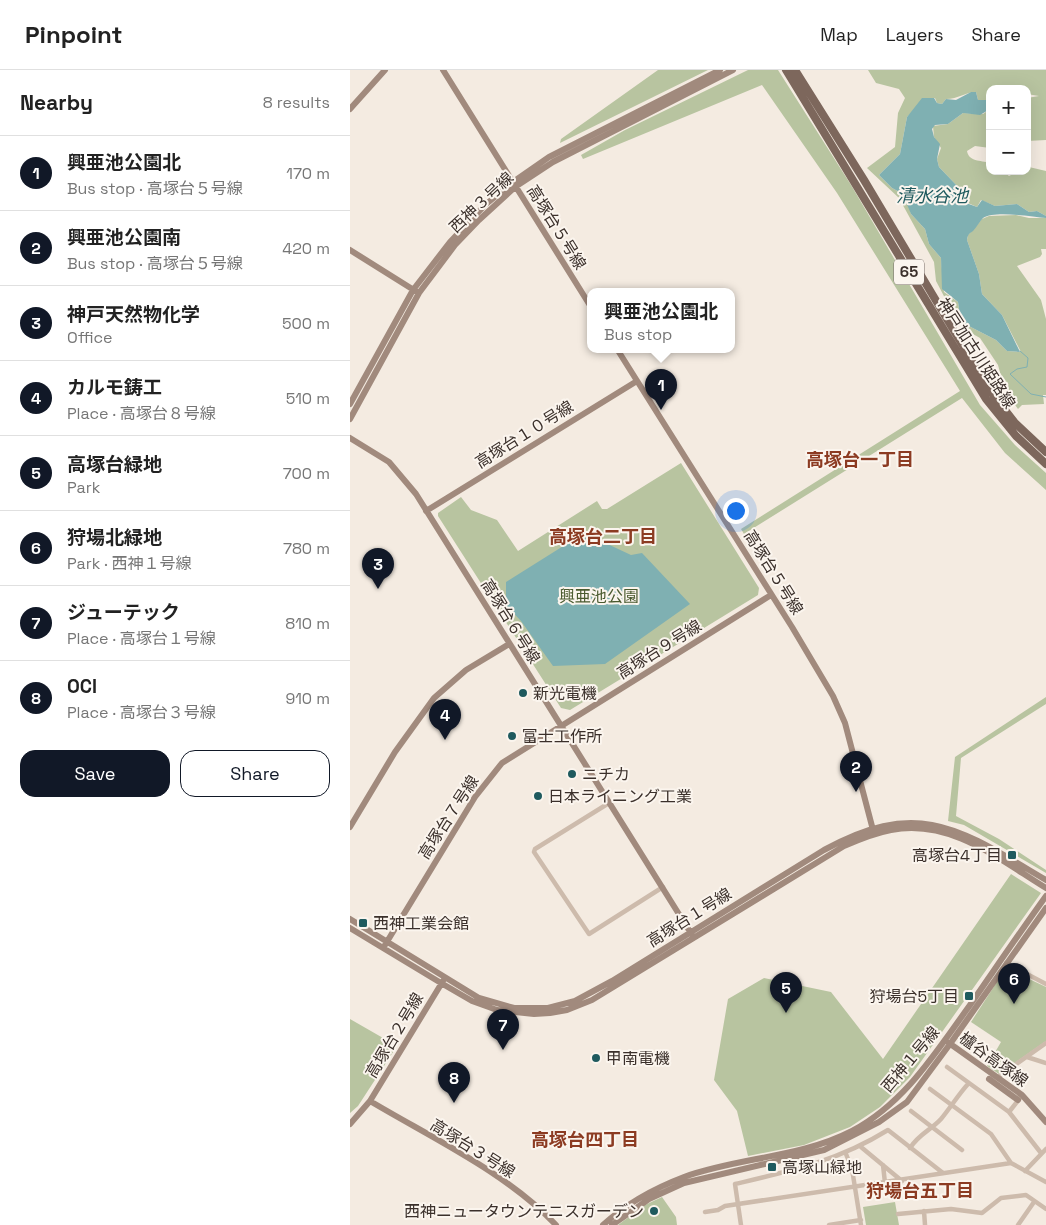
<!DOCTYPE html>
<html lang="en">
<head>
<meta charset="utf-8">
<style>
  :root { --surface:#fff; --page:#f2f2f2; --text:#222; --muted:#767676; --line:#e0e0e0; --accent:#111827 }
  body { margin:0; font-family:"Space Grotesk","Noto Sans JP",sans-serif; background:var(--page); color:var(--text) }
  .controls { position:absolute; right:15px; top:15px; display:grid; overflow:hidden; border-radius:10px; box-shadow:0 5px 20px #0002 }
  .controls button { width:45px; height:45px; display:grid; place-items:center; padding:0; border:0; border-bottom:1px solid var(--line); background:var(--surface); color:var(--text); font:25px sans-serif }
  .you { position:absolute; left:385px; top:440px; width:18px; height:18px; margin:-12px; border:4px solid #fff; border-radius:50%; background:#1a73e8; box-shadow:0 0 0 8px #1a73e833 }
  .badge { display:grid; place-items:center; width:32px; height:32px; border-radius:50%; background:var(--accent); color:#fff; font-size:16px; font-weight:700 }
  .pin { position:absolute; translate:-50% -41px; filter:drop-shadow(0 1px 2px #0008) }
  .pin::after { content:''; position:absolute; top:26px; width:18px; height:15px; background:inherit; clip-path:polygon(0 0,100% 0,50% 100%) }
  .popup { position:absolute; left:237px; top:218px; width:148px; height:65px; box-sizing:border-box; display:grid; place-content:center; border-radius:10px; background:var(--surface); filter:drop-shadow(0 1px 4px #0005); font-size:16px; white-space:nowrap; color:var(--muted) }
  .popup b { font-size:19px; color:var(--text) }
  .popup::after { content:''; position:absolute; left:50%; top:100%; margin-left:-10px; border:10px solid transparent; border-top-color:var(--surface) }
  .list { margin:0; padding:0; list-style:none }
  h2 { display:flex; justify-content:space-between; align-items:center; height:65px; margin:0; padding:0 20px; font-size:21px }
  h2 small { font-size:16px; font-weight:400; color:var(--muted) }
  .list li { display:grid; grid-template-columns:32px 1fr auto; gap:15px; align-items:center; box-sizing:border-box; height:75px; padding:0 20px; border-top:1px solid var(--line) }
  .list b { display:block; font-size:19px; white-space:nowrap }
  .list p { margin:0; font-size:16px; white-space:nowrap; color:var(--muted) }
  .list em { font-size:16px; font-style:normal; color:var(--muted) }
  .actions { display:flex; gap:10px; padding:15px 20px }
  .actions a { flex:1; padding:11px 0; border:1px solid var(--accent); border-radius:15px; text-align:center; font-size:18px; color:var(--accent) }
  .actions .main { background:var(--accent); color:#fff }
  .map { position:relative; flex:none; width:696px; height:1155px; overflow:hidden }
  header { display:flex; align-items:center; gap:30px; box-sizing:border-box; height:70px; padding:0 25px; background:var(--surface); border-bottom:1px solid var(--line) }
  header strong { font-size:24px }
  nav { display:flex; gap:28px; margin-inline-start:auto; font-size:18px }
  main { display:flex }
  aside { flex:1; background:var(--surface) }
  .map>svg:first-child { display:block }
  .green { fill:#b8c4a0 }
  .water { fill:#7fb0b2 }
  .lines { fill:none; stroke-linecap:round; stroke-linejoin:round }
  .stream { stroke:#7fb0b2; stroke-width:1 }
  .street { stroke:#cdbbac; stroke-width:4.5 }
  .secondary { stroke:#a18a7d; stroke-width:6 }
  .primary { stroke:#7d675c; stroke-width:8 }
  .poi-dot { fill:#1f5a5e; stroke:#fbf5ee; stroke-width:2 }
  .labels { text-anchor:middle; stroke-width:4; stroke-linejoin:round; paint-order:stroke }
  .shield { fill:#fbf5ee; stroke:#756b66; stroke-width:1 }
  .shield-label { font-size:15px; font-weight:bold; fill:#3b302b }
  .street-label { font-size:16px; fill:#3b302b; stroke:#fbf5ee }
  .park-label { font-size:16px; fill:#4a5a2e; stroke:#fbf5ee }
  .poi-label { font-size:16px; fill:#3b302b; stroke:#fbf5ee; text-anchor:start }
  .water-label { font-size:18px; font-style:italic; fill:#1f5a5e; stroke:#fbf5ee }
  .neighbourhood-label { font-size:18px; font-weight:bold; fill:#8c3b22; stroke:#fbf5ee }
</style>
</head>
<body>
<header>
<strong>Pinpoint</strong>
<nav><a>Map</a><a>Layers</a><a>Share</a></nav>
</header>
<main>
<aside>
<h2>Nearby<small>8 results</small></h2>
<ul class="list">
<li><span class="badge">1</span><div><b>興亜池公園北</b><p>Bus stop · 高塚台５号線</p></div><em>170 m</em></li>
<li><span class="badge">2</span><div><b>興亜池公園南</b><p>Bus stop · 高塚台５号線</p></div><em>420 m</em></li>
<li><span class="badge">3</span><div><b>神戸天然物化学</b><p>Office</p></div><em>500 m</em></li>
<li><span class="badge">4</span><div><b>カルモ鋳工</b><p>Place · 高塚台８号線</p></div><em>510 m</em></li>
<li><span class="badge">5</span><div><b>高塚台緑地</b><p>Park</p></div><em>700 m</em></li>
<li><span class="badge">6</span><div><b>狩場北緑地</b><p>Park · 西神１号線</p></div><em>780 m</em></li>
<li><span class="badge">7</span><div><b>ジューテック</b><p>Place · 高塚台１号線</p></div><em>810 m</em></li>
<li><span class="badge">8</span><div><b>OCI</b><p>Place · 高塚台３号線</p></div><em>910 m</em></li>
</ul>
<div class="actions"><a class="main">Save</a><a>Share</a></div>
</aside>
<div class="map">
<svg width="696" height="1155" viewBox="0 0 696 1155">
  <rect width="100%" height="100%" fill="#f4ebe1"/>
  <path class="green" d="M308,0h50l-148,73 1,-4z
    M398,0h30l73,115 129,220 35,40 31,28v17l-41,-37 -43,-55 -218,136 -3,-5 219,-138 -123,-198 -75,-108 -179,74 -2,-4 44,-25z
    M518,0h178v70l-19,1v-43l12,-2 -12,-2v-5h-37v11h-12l-2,-8c-10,0 -18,7 -30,7l-4,5 -5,-1 -2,-5 -14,4 -14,15 -7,37 -21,21 13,13 15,8 4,18 14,15 4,15 12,14 3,34 14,10 3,20 35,18 11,11 14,1 -19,-37 -20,-21 -3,-20 -12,-34 1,-5 14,-16 7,-3 27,-1 13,3h17v31h-5l1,5 -2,3 -23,9 24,34 5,19v76h-3l1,9 -22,1 -4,4 -13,-18 -7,-26 -18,-27 -16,-9 -8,-10 -20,-38 -2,-19 -35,-64 -32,-30 28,-21 3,-34 7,-15 -6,-9 -23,-6z
    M640,39v39l-15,-2 -8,5c2,11 13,9 23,12v8h13l6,5 10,-5h8l2,-4 17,4v45l-9,-5 -8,1 -12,-8 -22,2 -14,-6 -4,7 -20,-9 4,-8 -22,-23 -2,-8 4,-11 -7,-11 -1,-11 15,-2 15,-11 20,1z
    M331,393l78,125 -1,7 -188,115 -9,-2 -123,-192v-3l23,-16 10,13 26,10 21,31 79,-50 5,8h5z
    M696,627v7l-85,54 -5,58 43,23 47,31v3l-82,-48 -16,-4 7,-64z
    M661,804l30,19 -131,184 -30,30 -30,20 -46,18 -56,11 -11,-45 -23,-31 14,-81 36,-21 67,14 52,67z
    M656,898l40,19v54l-47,33 -12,-8 14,-24 -30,-20z
    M0,949l47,27 -39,60 -8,7z
    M312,1127l14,20 1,8h-59l27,-20z
    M545,1132l4,23h-33l-3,-18z"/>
  <path class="water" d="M621,22h5l2,8h12v9l-10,6 -17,-2 -15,11 -13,1 -3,4 2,8 6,7 -3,15 2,8 22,23 -4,4 1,6 19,7 5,-7 13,6 22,-2 12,8 8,-1 9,5v2c-14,-1 -51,-8 -63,0 -4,4 -6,9 -10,13 -4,3 -5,3 -6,9l12,34 3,20 20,21 18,37 -13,-1 -11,-11 -35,-18 -3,-20 -16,-13 -1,-31 -12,-14 -4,-15 -14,-15 -5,-12 1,-6 -15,-8 -13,-13 21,-21 7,-37 15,-19h12l3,5 5,1 4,-5 10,1z
    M234,463l47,22 11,-2 48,51 -85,60 -52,2 -32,-45 -15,-16v-23z"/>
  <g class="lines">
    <path class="stream" d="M670,281l8,7 -1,9 -10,2 -7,5 21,20 15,3"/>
    <path class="street" d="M259,733l-74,46 -1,3 55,82 74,-47
      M656,893l40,21
      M677,987l19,6
      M597,997l62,45 32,41
      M648,1007l48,-34
      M580,1019l61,45 20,29 35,19
      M561,1041l51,39
      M659,1042l11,-14
      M511,1077l41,34
      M560,1078c9,-14 21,-18 31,-29 10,-12 17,-24 27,-35
      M496,1084l6,15 9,56
      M533,1095l2,18
      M675,1101l21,-22
      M574,1141l1,14
      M355,1142l13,-2 7,-4 286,-43
      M548,1144l53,-5 31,4 19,-15 25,-3 20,14
      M391,1155l-6,-41c56,-13 103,-23 153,-54l55,43
      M479,1155l32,-5
      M668,1155l16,-23"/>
    <path class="secondary" d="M93,0l148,237
      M0,39l35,-39
      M0,180l67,42
      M267,279l175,278 41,69 12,27 28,107
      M0,334l63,-114 37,-48 35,-37 28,-23 36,-25 171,-87
      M0,349l69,-126 36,-48 24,-25 36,-33 38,-25 180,-92
      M0,368l39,24 27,32 276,441
      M76,441l211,-130
      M0,757l45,-75 39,-54 32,-28 43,-26
      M0,849l129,79 35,10h34l27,-7 37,-20 212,-131c96,-53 137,-20 222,30
      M0,858l91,55 31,18 25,9 37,4 16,-1 17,-3 25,-10 252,-154c16,-7 31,-13 47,-16 59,-12 109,30 155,58
      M35,875l90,-148 27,-34 269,-168
      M599,973l73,52 24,27
      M639,1009l29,21
      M20,1031c62,37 137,72 186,124
      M0,1054l20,-23 73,-120
      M253,1155c23,-21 52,-37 81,-48 55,-20 116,-19 168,-46 53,-28 84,-79 118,-126 25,-36 50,-73 76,-109
      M262,1155l37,-26 35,-16 140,-33 55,-28 28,-20 43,-58 96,-136"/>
    <path class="primary" d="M436,0l200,329 30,37 30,28
      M445,0l69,110 126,211 25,32 31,29"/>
  </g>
  <g class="poi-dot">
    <circle cx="173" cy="623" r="5"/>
    <circle cx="162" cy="666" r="5"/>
    <circle cx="222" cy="704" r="5"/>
    <circle cx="188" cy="726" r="5"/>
    <rect x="657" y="780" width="10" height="10" rx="2.5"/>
    <rect x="8" y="848" width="10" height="10" rx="2.5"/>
    <rect x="614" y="921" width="10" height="10" rx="2.5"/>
    <circle cx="246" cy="988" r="5"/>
    <rect x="417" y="1092" width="10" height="10" rx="2.5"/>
    <circle cx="304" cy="1141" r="5"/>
  </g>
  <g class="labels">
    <rect class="shield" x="544" y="189.5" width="30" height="25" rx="4"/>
    <g class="shield-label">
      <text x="559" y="207">65</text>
    </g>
    <g class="street-label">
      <text transform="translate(131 132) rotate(-43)" y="6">西神３号線</text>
      <text transform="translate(207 157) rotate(58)" y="6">高塚台５号線</text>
      <text transform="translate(627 283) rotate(57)" y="6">神戸加古川姫路線</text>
      <text transform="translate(174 364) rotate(-32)" y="6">高塚台１０号線</text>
      <text transform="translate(424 502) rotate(58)" y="6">高塚台５号線</text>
      <text transform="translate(161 551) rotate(58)" y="6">高塚台６号線</text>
      <text transform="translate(309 579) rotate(-32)" y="6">高塚台９号線</text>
      <text transform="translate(98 747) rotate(-57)" y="6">高塚台７号線</text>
      <text transform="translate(339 847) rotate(-32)" y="6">高塚台１号線</text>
      <text transform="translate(44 965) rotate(-59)" y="6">高塚台２号線</text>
      <text transform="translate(560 989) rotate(-50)" y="6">西神１号線</text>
      <text transform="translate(644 989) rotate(36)" y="6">櫨谷高塚線</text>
      <text transform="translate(123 1078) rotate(32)" y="6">高塚台３号線</text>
    </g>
    <g class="park-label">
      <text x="249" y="532">興亜池公園</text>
    </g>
    <g class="poi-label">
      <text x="183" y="629">新光電機</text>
      <text x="172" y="672">富士工作所</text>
      <text x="232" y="710">ニチカ</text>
      <text x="198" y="732">日本ライニング工業</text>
      <text x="652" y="791" text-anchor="end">高塚台4丁目</text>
      <text x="23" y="859">西神工業会館</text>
      <text x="609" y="932" text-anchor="end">狩場台5丁目</text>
      <text x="256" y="994">甲南電機</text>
      <text x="432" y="1103">高塚山緑地</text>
      <text x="294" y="1147" text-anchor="end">西神ニュータウンテニスガーデン</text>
    </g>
    <g class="water-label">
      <text x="582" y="132">清水谷池</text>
    </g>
    <g class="neighbourhood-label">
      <text x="510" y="396">高塚台一丁目</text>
      <text x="253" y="473">高塚台二丁目</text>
      <text x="235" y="1076">高塚台四丁目</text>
      <text x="570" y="1127">狩場台五丁目</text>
    </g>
  </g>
</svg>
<div class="controls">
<button>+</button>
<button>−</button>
</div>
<div class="you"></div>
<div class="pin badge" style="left:311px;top:340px">1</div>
<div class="popup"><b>興亜池公園北</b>Bus stop</div>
<div class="pin badge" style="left:506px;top:722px">2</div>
<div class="pin badge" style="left:28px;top:519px">3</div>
<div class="pin badge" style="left:95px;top:670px">4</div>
<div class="pin badge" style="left:436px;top:943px">5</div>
<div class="pin badge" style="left:664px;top:934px">6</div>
<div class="pin badge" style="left:153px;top:980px">7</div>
<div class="pin badge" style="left:104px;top:1033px">8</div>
</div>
</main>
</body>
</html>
